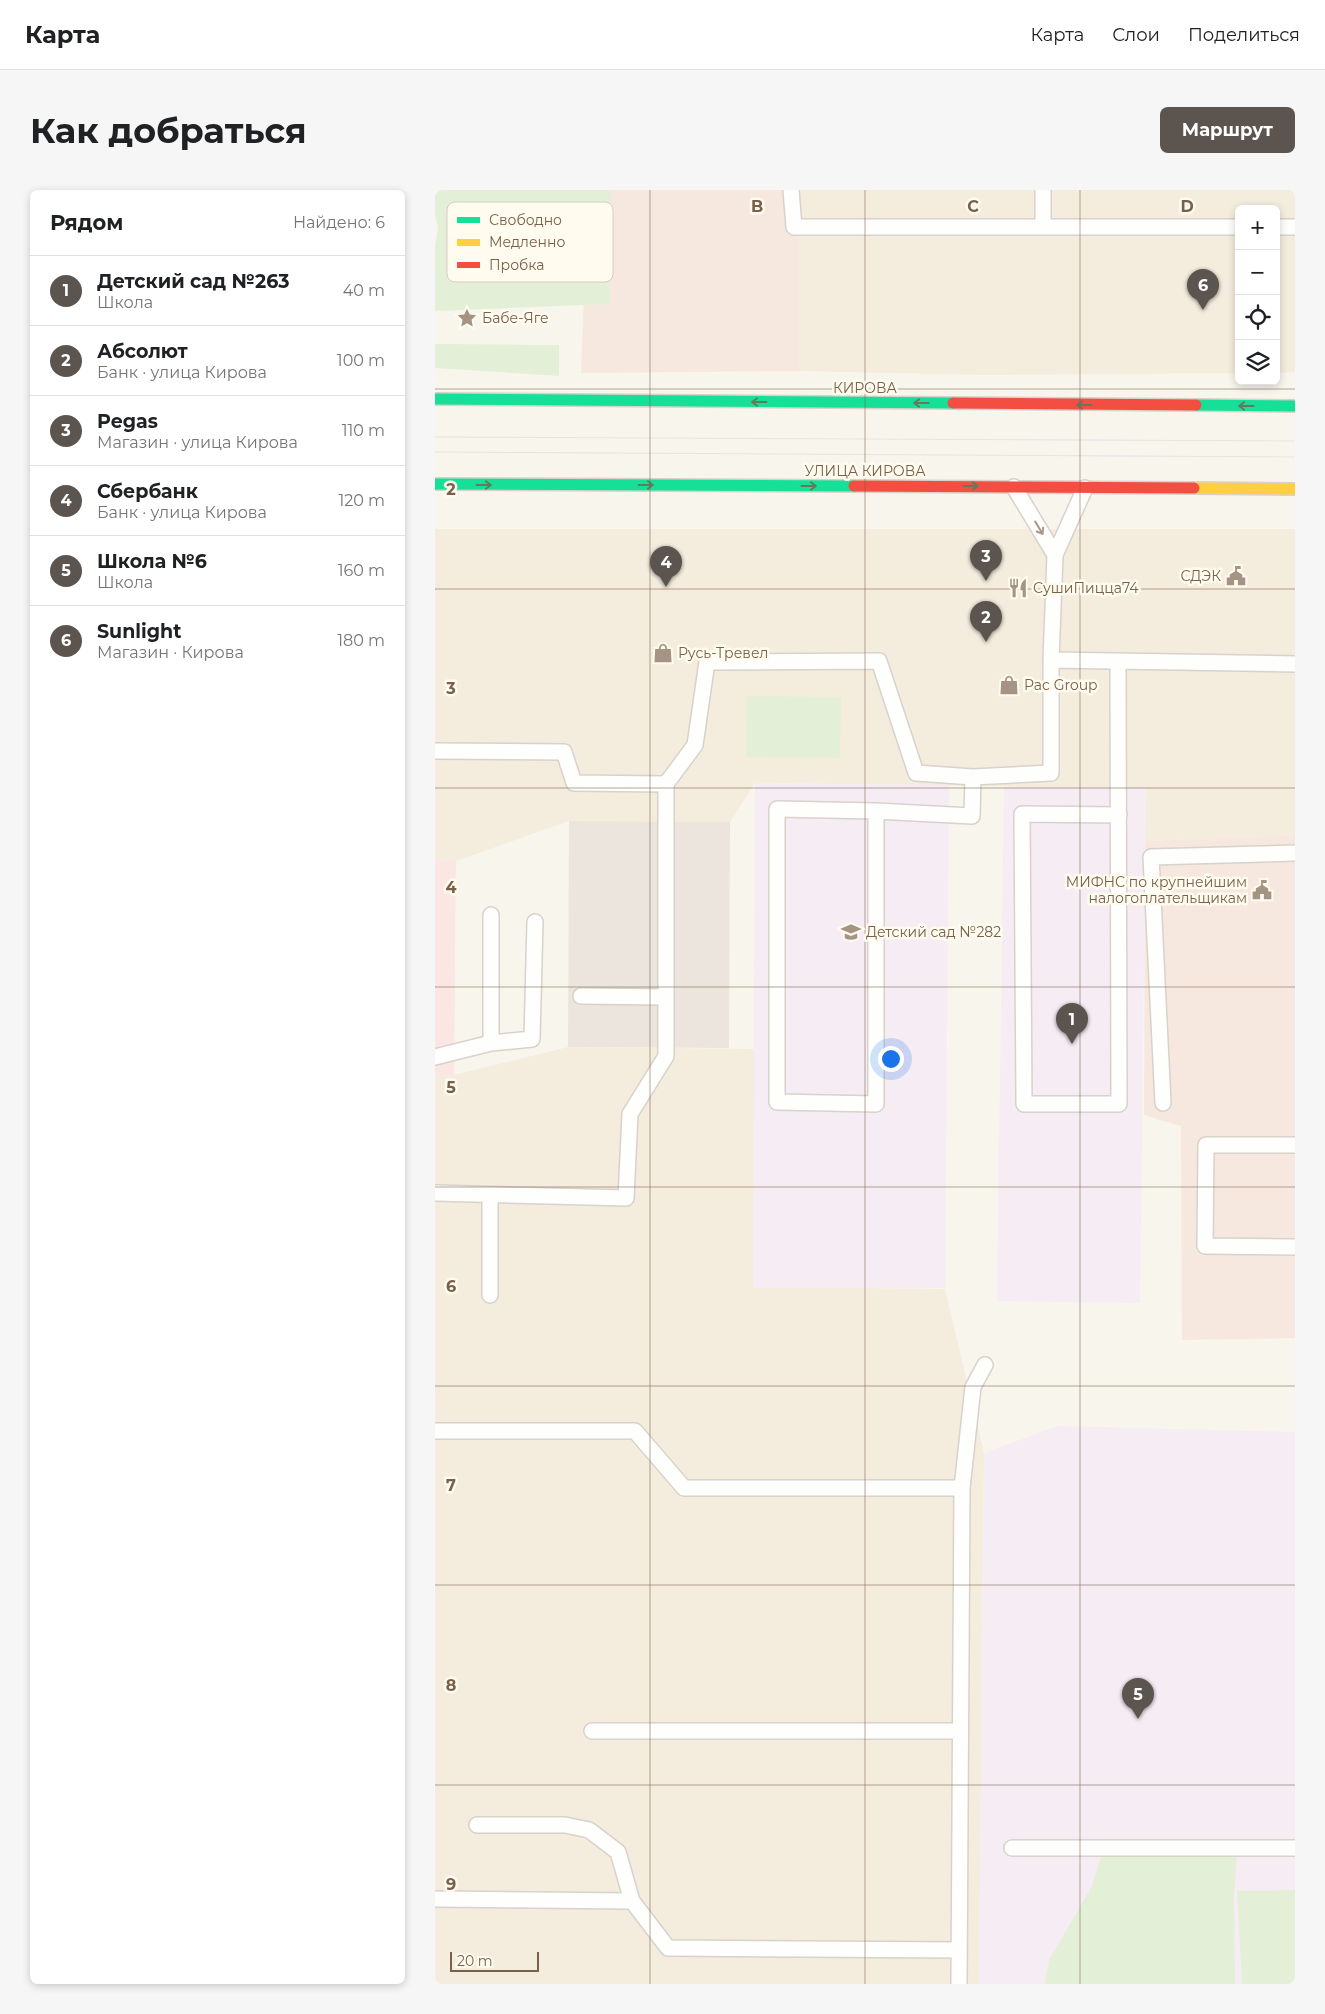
<!DOCTYPE html>
<html lang="ru">
<head>
<meta charset="utf-8">
<style>
  :root { --surface:#fff; --page:#f6f6f6; --text:#202124; --muted:#757577; --line:#e0e0e0; --accent:#5c554f }
  body { margin:0; font-family:Montserrat,sans-serif; background:var(--page); color:var(--text) }
  .controls { position:absolute; right:15px; top:15px; display:grid; overflow:hidden; border-radius:8px; box-shadow:0 2px 8px #0003 }
  .controls button { width:45px; height:45px; display:grid; place-items:center; padding:0; border:0; border-bottom:1px solid var(--line); background:var(--surface); color:var(--text); font:25px sans-serif }
  .scale { position:absolute; left:15px; bottom:12px; width:89px; box-sizing:border-box; padding-left:5px; border:2px solid #79604a; border-top:0; font-size:14px; line-height:18px; white-space:nowrap; color:#79604a; -webkit-text-stroke:4px #fffbef; paint-order:stroke }
  .you { position:absolute; left:455px; top:868px; width:18px; height:18px; margin:-12px; border:4px solid #fff; border-radius:50%; background:#1a73e8; box-shadow:0 0 0 8px #1a73e833 }
  .badge { display:grid; place-items:center; width:32px; height:32px; border-radius:50%; background:var(--accent); color:#fff; font-size:16px; font-weight:700 }
  .pin { position:absolute; translate:-50% -41px; filter:drop-shadow(0 1px 2px #0008) }
  .pin::after { content:''; position:absolute; top:26px; width:18px; height:15px; background:inherit; clip-path:polygon(0 0,100% 0,50% 100%) }
  .list { margin:0; padding:0; list-style:none }
  h2 { display:flex; justify-content:space-between; align-items:center; height:65px; margin:0; padding:0 20px; font-size:21px }
  h2 small { font-size:16px; font-weight:400; color:var(--muted) }
  .list li { display:grid; grid-template-columns:32px 1fr auto; gap:15px; align-items:center; box-sizing:border-box; height:70px; padding:0 20px; border-top:1px solid var(--line) }
  .list b { display:block; font-size:19px; white-space:nowrap }
  .list p { margin:0; font-size:16px; white-space:nowrap; color:var(--muted) }
  .list em { font-size:16px; font-style:normal; color:var(--muted) }
  .icon { flex:none; width:28px; height:28px; fill:none; stroke:currentColor; stroke-width:2; stroke-linecap:round; stroke-linejoin:round }
  .map { position:relative; flex:none; width:860px; height:1794px; overflow:hidden; border-radius:8px }
  header { display:flex; align-items:center; gap:30px; box-sizing:border-box; height:70px; padding:0 25px; background:var(--surface); border-bottom:1px solid var(--line) }
  header strong { font-size:24px }
  nav { display:flex; gap:28px; margin-inline-start:auto; font-size:18px }
  .intro { display:flex; align-items:center; justify-content:space-between; box-sizing:border-box; height:120px; padding:0 30px }
  h1 { margin:0; font-size:35px }
  .button { padding:12px 22px; border-radius:8px; background:var(--accent); color:#fff; font-size:18px; font-weight:700 }
  main { display:flex; gap:30px; padding:0 30px }
  aside { flex:1; background:var(--surface); border-radius:8px; box-shadow:0 2px 8px #0003 }
  .map>svg:first-child { display:block }
  .residential { fill:#f4ecdd }
  .commercial { fill:#f6e8de }
  .industrial { fill:#ebe5dd }
  .education { fill:#f6ecf4 }
  .medical { fill:#fae7e3 }
  .green { fill:#e3f0d7 }
  .lines { fill:none; stroke-linecap:round; stroke-linejoin:round }
  .lane-casing { stroke:#d7d2cb; stroke-width:18 }
  .fast-casing { stroke:#d8d2ca; stroke-width:14 }
  .slow-casing { stroke:#d8d2ca; stroke-width:14 }
  .jam-casing { stroke:#d8d2ca; stroke-width:14 }
  .lane { stroke:#fefefc; stroke-width:15 }
  .fast { stroke:#16e098; stroke-width:11 }
  .slow { stroke:#ffcf43; stroke-width:11 }
  .jam { stroke:#f24e42; stroke-width:11 }
  .tram { stroke:#e6e3e5; stroke-width:1 }
  .oneway { stroke:#657a5a }
  .oneway2 { stroke:#a89788 }
  .grid { fill:none; stroke:#79604a; stroke-width:1; stroke-opacity:0.55 }
  .labels { text-anchor:middle; stroke-width:5; stroke-linejoin:round; paint-order:stroke }
  .poi-label { font-size:14px; fill:#79604a; stroke:#fffbef; text-anchor:start }
  .street-label { font-size:14px; fill:#79604a; stroke:#fffbef }
  .key { fill:#fffbef; stroke:#d7ccbe; stroke-width:1 }
  .key-label { font-size:14px; fill:#79604a }
  .grid-label { font-size:16px; text-anchor:middle; font-weight:bold; fill:#79604a; stroke:#fffbef; stroke-width:5; stroke-linejoin:round; paint-order:stroke }
</style>
</head>
<body>
<header>
<strong>Карта</strong>
<nav><a>Карта</a><a>Слои</a><a>Поделиться</a></nav>
</header>
<div class="intro"><h1>Как добраться</h1><a class="button">Маршрут</a></div>
<main>
<aside>
<h2>Рядом<small>Найдено: 6</small></h2>
<ul class="list">
<li><span class="badge">1</span><div><b>Детский сад №263</b><p>Школа</p></div><em>40 m</em></li>
<li><span class="badge">2</span><div><b>Абсолют</b><p>Банк · улица Кирова</p></div><em>100 m</em></li>
<li><span class="badge">3</span><div><b>Pegas</b><p>Магазин · улица Кирова</p></div><em>110 m</em></li>
<li><span class="badge">4</span><div><b>Сбербанк</b><p>Банк · улица Кирова</p></div><em>120 m</em></li>
<li><span class="badge">5</span><div><b>Школа №6</b><p>Школа</p></div><em>160 m</em></li>
<li><span class="badge">6</span><div><b>Sunlight</b><p>Магазин · Кирова</p></div><em>180 m</em></li>
</ul>
</aside>
<div class="map">
<svg width="860" height="1794" viewBox="0 0 860 1794">
  <rect width="100%" height="100%" fill="#f8f5ed"/>
  <path class="residential" d="M364,0h496v182l-19,1v-164h-37v164l-254,2 -186,-4z
    M0,339h860v306l-150,6 -26,-53 -364,-5 -25,39 -161,-1 -113,40 -21,-1z
    M133,857l187,2 -1,238 191,2 39,164 -5,531h-544v-909h19z"/>
  <path class="commercial" d="M153,0h211v181l-218,2z
    M860,645v503l-113,2 -1,-214 -37,-11 1,-274z"/>
  <path class="industrial" d="M134,631l161,1 -1,226 -161,-1z"/>
  <path class="education" d="M320,593l194,2 -4,503h-192z
    M569,597l142,1 -6,515 -143,-2z
    M622,1236l238,6v552h-316l5,-531z"/>
  <path class="medical" d="M0,670l21,1 -2,214h-19z"/>
  <path class="green" d="M0,0h176l-1,114 -175,7v-65l3,-19 -3,-13z
    M0,154l124,1v31l-124,-8z
    M312,506l94,1 -1,61 -94,-1z
    M667,1664h79l56,3 -3,39 1,88h-190l4,-24 43,-74z
    M860,1700v94h-53l-5,-93z"/>
  <g class="lines">
    <defs>
      <path id="lane" d="M356,0l3,37h445
        M608,0v37
        M841,37h19
        M579,297l41,68 30,-67
        M616,470l244,4
        M683,472l1,442h-95l-2,-290 97,1
        M0,561l129,1 10,31 92,1 29,-39 12,-83 172,-1 37,112 57,4 78,-4v-113l4,-105
        M441,621v293l-99,-2v-293l99,2 96,5 1,-39
        M56,725v128
        M146,806l85,1
        M0,867l56,-14 41,-4 3,-117
        M728,913l-12,-246 144,-4
        M860,955h-89l-1,101 90,1
        M0,1003l191,5 4,-84 36,-58v-272
        M55,1105v-100
        M0,1241h200l49,57h278l-3,496
        M527,1298l11,-101 12,-22
        M157,1541h368
        M42,1635h88l24,5 29,22 14,49
        M577,1658h283
        M0,1709l197,2 36,47 291,2"/>
      <path id="fast" d="M0,209l518,4
        M761,215l99,1
        M0,294l419,2"/>
      <path id="slow" d="M759,298l101,1"/>
      <path id="jam" d="M518,213l243,2
        M419,296l340,2"/>
    </defs>
    <use href="#lane" class="lane-casing"/>
    <use href="#fast" class="fast-casing"/>
    <use href="#slow" class="slow-casing"/>
    <use href="#jam" class="jam-casing"/>
    <use href="#lane" class="lane"/>
    <use href="#fast" class="fast"/>
    <use href="#slow" class="slow"/>
    <use href="#jam" class="jam"/>
    <path class="tram" d="M0,247l860,4
      M0,262l860,5"/>
  </g>
  <defs><path id="oneway-shaft" d="M-6 0H5M1.5-3L5.5 0L1.5 3" fill="none" stroke-width="1.6" stroke-linecap="round" stroke-linejoin="round" transform="scale(1.25)"/></defs>
  <g class="oneway">
    <use href="#oneway-shaft" transform="translate(324 212) rotate(-180)"/>
    <use href="#oneway-shaft" transform="translate(486 213) rotate(-180)"/>
    <use href="#oneway-shaft" transform="translate(649 215) rotate(-180)"/>
    <use href="#oneway-shaft" transform="translate(811 216) rotate(-180)"/>
    <use href="#oneway-shaft" transform="translate(49 295)"/>
    <use href="#oneway-shaft" transform="translate(211 295)"/>
    <use href="#oneway-shaft" transform="translate(374 296)"/>
    <use href="#oneway-shaft" transform="translate(536 296)"/>
  </g>
  <use class="oneway2" href="#oneway-shaft" transform="translate(604 338) rotate(59)"/>
  <path class="grid" d="M215,0v1794M430,0v1794M645,0v1794M0,199h860M0,399h860M0,598h860M0,797h860M0,997h860M0,1196h860M0,1395h860M0,1595h860"/>
  <defs>
    <symbol id="sight-bare" viewBox="-9 -9 18 18"><path d="M0-6L1.8-2.2L6-1.7L2.9 1.2L3.7 5.4L0 3.3L-3.7 5.4L-2.9 1.2L-6-1.7L-1.8-2.2Z" fill="#a59483" stroke="#fffbef" stroke-width="2.5" paint-order="stroke"/></symbol>
    <symbol id="civic-bare" viewBox="-9 -9 18 18"><path d="M-.6-6.5H3V-4.5H.6V-3L4-1V1h2V6H-6V1h2V-1L-.6-3ZM-1.2 2.5V6h2.4V2.5Z" fill="#a59483" stroke="#fffbef" stroke-width="2.5" paint-order="stroke"/></symbol>
    <symbol id="restaurant-bare" viewBox="-9 -9 18 18"><path d="M-5-6h1v4h1v-4h1v4h1v-4h1v5L-1.5 .5V6h-2V.5L-5-1ZM5-6V6H3V1.5H1.5Q1.5-4 5-6Z" fill="#a59483" stroke="#fffbef" stroke-width="2.5" paint-order="stroke"/></symbol>
    <symbol id="shop-bare" viewBox="-9 -9 18 18"><path d="M-5-2.5h2.3a2.7 3.5 0 0 1 5.4 0H5L5.5 6h-11ZM-1.5-2.5h3a1.5 2.3 0 0 0-3 0Z" fill="#a59483" stroke="#fffbef" stroke-width="2.5" paint-order="stroke"/></symbol>
    <symbol id="school-bare" viewBox="-9 -9 18 18"><path d="M0-5L7-2L0 1L-7-2ZM-4 1L0 2.5L4 1V4Q0 6-4 4Z" fill="#a59483" stroke="#fffbef" stroke-width="2.5" paint-order="stroke"/></symbol>
  </defs>
  <g fill-rule="evenodd">
    <use href="#sight-bare" x="18" y="114" width="28" height="28"/>
    <use href="#civic-bare" x="787" y="372" width="28" height="28"/>
    <use href="#restaurant-bare" x="569" y="384" width="28" height="28"/>
    <use href="#shop-bare" x="214" y="449" width="28" height="28"/>
    <use href="#shop-bare" x="560" y="481" width="28" height="28"/>
    <use href="#civic-bare" x="813" y="686" width="28" height="28"/>
    <use href="#school-bare" x="402" y="728" width="28" height="28"/>
  </g>
  <g class="labels">
    <g class="poi-label">
      <text x="47" y="133">Бабе-Яге</text>
      <text x="786" y="391" text-anchor="end">СДЭК</text>
      <text x="598" y="403">СушиПицца74</text>
      <text x="243" y="468">Русь-Тревел</text>
      <text x="589" y="500">Pac Group</text>
      <text x="812" y="697" text-anchor="end">МИФНС по крупнейшим<tspan x="812" dy="16">налогоплательщикам</tspan></text>
      <text x="431" y="747">Детский сад №282</text>
    </g>
    <g class="street-label">
      <text x="430" y="203">КИРОВА</text>
      <text x="430" y="286">УЛИЦА КИРОВА</text>
    </g>
  </g>
  <rect x="12" y="12" width="166" height="80" rx="8" class="key"/>
  <rect x="22" y="27" width="23" height="6" fill="#16e098"/>
  <rect x="22" y="49" width="23" height="7" fill="#ffcf43"/>
  <rect x="22" y="72" width="23" height="6" fill="#f24e42"/>
  <g class="key-label">
    <text x="54" y="35">Свободно</text>
    <text x="54" y="57">Медленно</text>
    <text x="54" y="80">Пробка</text>
  </g>
  <g class="grid-label">
    <text x="322" y="22">B</text>
    <text x="538" y="22">C</text>
    <text x="752" y="22">D</text>
    <text x="16" y="305">2</text>
    <text x="16" y="504">3</text>
    <text x="16" y="703">4</text>
    <text x="16" y="903">5</text>
    <text x="16" y="1102">6</text>
    <text x="16" y="1301">7</text>
    <text x="16" y="1501">8</text>
    <text x="16" y="1700">9</text>
  </g>
</svg>
<div class="controls">
<button>+</button>
<button>−</button>
<button><svg class="icon" aria-label="locate" viewBox="0 0 24 24"><circle cx="12" cy="12" r="6"/><path d="M12 2v4M12 18v4M2 12h4M18 12h4"/></svg></button>
<button><svg class="icon" aria-label="layers" viewBox="0 0 24 24"><path d="M12 4l9 5-9 5-9-5zM3 14l9 5 9-5"/></svg></button>
</div>
<div class="scale">20 m</div>
<div class="you"></div>
<div class="pin badge" style="left:637px;top:854px">1</div>
<div class="pin badge" style="left:551px;top:452px">2</div>
<div class="pin badge" style="left:551px;top:391px">3</div>
<div class="pin badge" style="left:231px;top:397px">4</div>
<div class="pin badge" style="left:703px;top:1529px">5</div>
<div class="pin badge" style="left:768px;top:120px">6</div>
</div>
</main>
</body>
</html>
